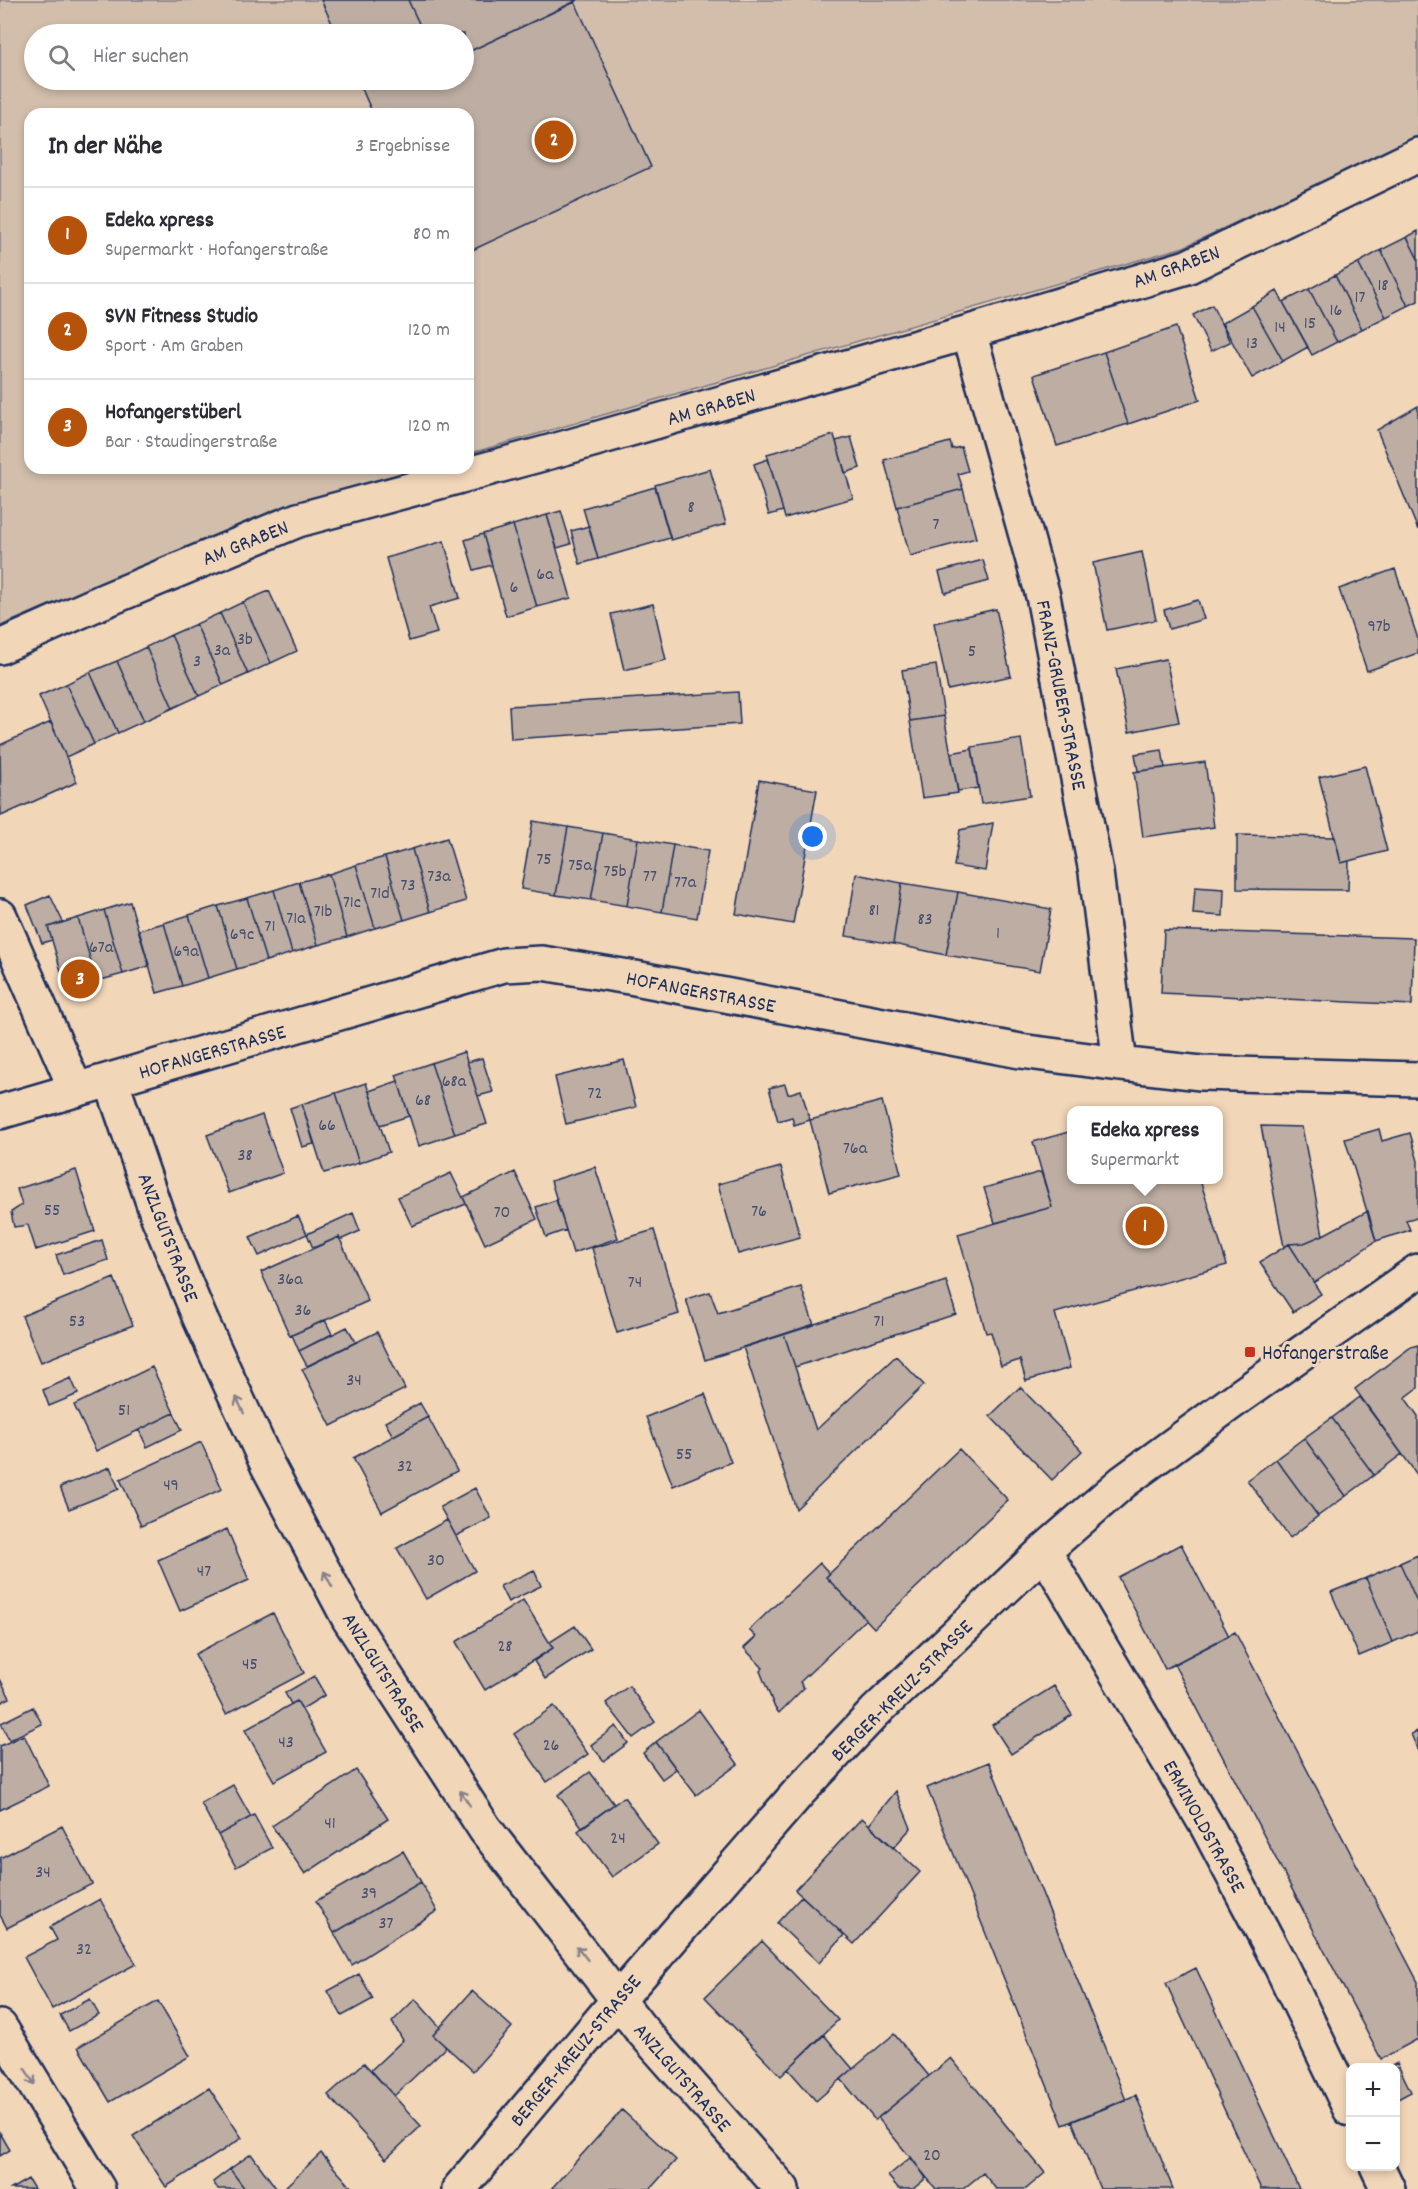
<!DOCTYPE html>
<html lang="de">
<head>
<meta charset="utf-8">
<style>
  :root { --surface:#fff; --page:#f2f2f3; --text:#2b2b33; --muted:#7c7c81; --line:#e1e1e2; --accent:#b45309 }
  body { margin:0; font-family:Dekko,sans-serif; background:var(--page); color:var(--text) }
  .controls { position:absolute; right:18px; bottom:18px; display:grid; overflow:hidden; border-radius:12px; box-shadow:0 3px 9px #0003 }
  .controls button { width:54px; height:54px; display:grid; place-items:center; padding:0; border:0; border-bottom:2px solid var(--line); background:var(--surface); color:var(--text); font:30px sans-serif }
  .you { position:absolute; left:813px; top:837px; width:21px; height:21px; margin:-15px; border:4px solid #fff; border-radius:50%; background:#1a73e8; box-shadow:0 0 0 9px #1a73e833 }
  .badge { display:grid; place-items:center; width:39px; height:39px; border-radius:50%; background:var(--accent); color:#fff; font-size:20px; font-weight:700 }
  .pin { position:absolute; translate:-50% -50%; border:3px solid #fff; box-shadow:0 2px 6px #0006 }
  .popup { position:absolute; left:1067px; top:1106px; width:156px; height:78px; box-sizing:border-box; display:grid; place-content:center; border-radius:12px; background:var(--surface); filter:drop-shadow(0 2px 4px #0005); font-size:20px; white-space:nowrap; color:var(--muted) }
  .popup b { font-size:22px; color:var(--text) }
  .popup::after { content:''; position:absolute; left:50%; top:100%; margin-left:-12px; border:12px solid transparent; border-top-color:var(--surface) }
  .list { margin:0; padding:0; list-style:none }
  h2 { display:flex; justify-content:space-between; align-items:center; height:78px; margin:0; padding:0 24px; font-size:26px }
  h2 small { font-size:20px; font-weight:400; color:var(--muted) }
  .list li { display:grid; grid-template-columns:39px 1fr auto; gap:18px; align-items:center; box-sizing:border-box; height:96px; padding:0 24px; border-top:2px solid var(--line) }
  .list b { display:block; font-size:22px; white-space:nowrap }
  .list p { margin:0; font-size:20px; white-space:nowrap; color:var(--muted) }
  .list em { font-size:20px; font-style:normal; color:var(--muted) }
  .icon { flex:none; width:33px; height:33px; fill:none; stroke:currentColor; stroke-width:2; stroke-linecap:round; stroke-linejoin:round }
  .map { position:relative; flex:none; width:1418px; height:2189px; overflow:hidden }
  .search { position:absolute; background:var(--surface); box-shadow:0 3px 9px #0003; left:24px; top:24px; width:450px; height:66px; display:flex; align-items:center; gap:15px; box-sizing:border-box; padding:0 21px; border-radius:33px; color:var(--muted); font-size:22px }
  .panel { position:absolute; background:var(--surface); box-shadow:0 3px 9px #0003; left:24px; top:108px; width:450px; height:366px; border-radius:18px }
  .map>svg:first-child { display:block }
  .green { fill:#d2beab; stroke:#767684; stroke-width:1.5; fill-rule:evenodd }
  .building { fill:#bdada2; stroke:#1b2f5e; stroke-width:1.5 }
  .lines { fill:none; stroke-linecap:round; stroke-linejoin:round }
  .minor-casing { stroke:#1b2f5e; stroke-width:38 }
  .minor { stroke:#f2d6b8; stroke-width:33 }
  .oneway { stroke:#86828b }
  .poi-dot { fill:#c8321e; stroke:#f2d6b8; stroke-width:2 }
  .labels { text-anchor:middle; stroke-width:6; stroke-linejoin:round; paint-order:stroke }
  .number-label { font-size:18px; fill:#444e6f }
  .street-label { font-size:21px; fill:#1b2f5e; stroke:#f2d6b8 }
  .poi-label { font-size:21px; fill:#1b2f5e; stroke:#f2d6b8; text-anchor:start }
</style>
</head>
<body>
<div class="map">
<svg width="1418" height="2189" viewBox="0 0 1418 2189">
  <rect width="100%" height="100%" fill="#f2d6b8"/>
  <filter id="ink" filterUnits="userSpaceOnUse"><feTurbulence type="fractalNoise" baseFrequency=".0167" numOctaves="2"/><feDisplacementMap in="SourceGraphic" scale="12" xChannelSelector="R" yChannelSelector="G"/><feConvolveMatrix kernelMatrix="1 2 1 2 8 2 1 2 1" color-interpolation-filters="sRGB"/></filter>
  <g filter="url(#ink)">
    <path class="green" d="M0,0h1418v136l-234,111 -716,207v-340h-438v354h389l-143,41 -276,117zM34,34h430v46h-430z"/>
    <path class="building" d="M321,0h87l16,34h-87z
      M408,0h170l-114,54v-20h-40z
      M575,2l76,165 -183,85v-138h-95l-15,-34h106v-26z
      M1418,231v28l-11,-22z
      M1407,237l11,22v42l-10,5 -27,-56z
      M1381,250l27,56 -22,11 -28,-54z
      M1358,263l28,54 -24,12 -27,-54z
      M1335,275l27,54 -25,13 -28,-53z
      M1309,289l28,53 -25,13 -29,-53z
      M1277,291l31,56 -25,14 -31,-55z
      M1212,305l18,37 -19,9 -18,-36z
      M1252,306l31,55 -31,17 -30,-55z
      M1176,327l24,73 -72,24 -24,-72z
      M1104,352l24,72 -71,22 -23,-71z
      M1418,406v124l-41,-100z
      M834,435l19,63 -68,20 -18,-64z
      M851,437l9,31 -15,5 -9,-32z
      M950,442l2,7 9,-2 7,24 -10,3 5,15 -66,18 -13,-47z
      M768,459l15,52 -14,4 -15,-51z
      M710,469l16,55 -55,16 -16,-55z
      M655,487l15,51 -72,21 -15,-51z
      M963,489l13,49 -66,18 -13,-49z
      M561,511l10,33 -14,4 -10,-33z
      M547,515l24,83 -34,9 -24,-82z
      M513,525l24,82 -31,9 -23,-82z
      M589,526l9,33 -18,5 -9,-33z
      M483,534l9,31 -18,5 -9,-30z
      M444,541l16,57 -31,9 8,26 -28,8 -23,-83z
      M1142,552l14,68 -49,10 -14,-67z
      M983,560l6,21 -44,12 -6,-21z
      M1395,569l23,70v14l-51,18 -28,-82z
      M269,591l28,60 -26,12 -28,-61z
      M1198,600l6,19 -35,10 -5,-19z
      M243,602l28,61 -23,11 -28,-61z
      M653,604l13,56 -42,10 -13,-56z
      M996,609l15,67 -63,14 -14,-67z
      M220,613l28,61 -25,11 -27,-61z
      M196,624l27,61 -24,11 -28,-61z
      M171,635l28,61 -26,12 -27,-61z
      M146,647l27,61 -29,13 -27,-60z
      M1166,659l13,63 -50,10 -13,-63z
      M117,661l27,60 -26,12 -28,-61z
      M936,665l8,51 -34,5 -8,-51z
      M90,672l28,61 -24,11 -28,-60z
      M66,684l28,60 -28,13 -27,-61z
      M738,692l2,32 -229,15 -2,-33z
      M944,716l14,77 -36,5 -12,-77z
      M51,722l26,60 -76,34 -1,-71z
      M1021,739l9,57 -49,8 -9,-57z
      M972,749l6,39 -20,3 -7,-38z
      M1162,750l3,18 -27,3 -3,-17z
      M1205,762l9,65 -71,10 -9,-65z
      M1365,766l22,85 -46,12 -22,-86z
      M759,780l58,10 -24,134 -57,-10z
      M533,821l35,6 -12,68 -35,-6z
      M993,823l-8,48 -31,-5 6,-36z
      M568,827l35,6 -12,67 -35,-5z
      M603,833l35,6 -11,67 -36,-6z
      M1237,835l98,2 6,26 8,-2 -1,29 -111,-1z
      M447,838l19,63 -36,11 -18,-63z
      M638,839l35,6 -11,67 -35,-6z
      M673,845l35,6 -11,67 -35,-6z
      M412,849l18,63 -26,8 -19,-63z
      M385,857l19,63 -29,8 -19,-63z
      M356,865l19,63 -28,9 -18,-63z
      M329,874l18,63 -29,8 -19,-63z
      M856,874l46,9 -9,61 -47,-8z
      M299,882l19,63 -26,8 -18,-63z
      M902,883l56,9 -12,63 -53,-11z
      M1195,887l29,2 -1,27 -30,-2z
      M274,890l18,63 -26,8 -19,-63z
      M958,892l93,17 -11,62 -94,-16z
      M50,895l13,27 -15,5 4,13 -10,3 -15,-38z
      M247,898l19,63 -29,8 -19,-63z
      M130,902l19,64 -26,8 -19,-64z
      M218,906l19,63 -29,9 -19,-63z
      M104,910l19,64 -26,7 -19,-63z
      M189,915l19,63 -26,8 -18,-63z
      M78,918l19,63 -30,10 -19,-64z
      M164,923l18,63 -25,7 -18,-63z
      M1164,930l250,8 -2,67 -251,-12z
      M464,1052l23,72 -32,10 -24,-71z
      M482,1058l11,34 -15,4 -11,-34z
      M624,1060l12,47 -70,17 -11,-47z
      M431,1063l24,71 -36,12 -23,-71z
      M398,1081l11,35 -29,9 -11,-34z
      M366,1083l23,69 -30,11 -23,-70z
      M785,1084l3,10 13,-4 9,30 -16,5 -2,-8 -14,4 -9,-33z
      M336,1093l23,70 -35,10 -22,-69z
      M882,1101l19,73 -72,19 -19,-73z
      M302,1104l12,40 -12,3 -12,-39z
      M262,1115l21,58 -54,20 -22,-58z
      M1261,1126l41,1 21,108 -19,8 -15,1 -5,3z
      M1379,1129l3,12 28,-8 8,28v56l-12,3 4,10 -34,11 -31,-102z
      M1072,1131v49h128l27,85 -172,48 15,55 -44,13 -6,-21 -19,6 -10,-34 -5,1 -28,-99 94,-27 -19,-65z
      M595,1167l23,71 -45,15 -22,-72z
      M781,1167l19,70 -62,17 -20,-70z
      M76,1170l19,61 -59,19 -8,-25 -14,2 -3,-15 11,-7 -5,-16z
      M515,1172l22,47 -52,25 -22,-47z
      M1041,1172l11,35 -57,16 -11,-35z
      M451,1173l15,31 -54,22 -14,-29z
      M556,1200l10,30 -20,7 -10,-30z
      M1368,1211l8,30 -62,42 -25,-39 15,-1 19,-8z
      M353,1213l7,18 -20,9 -1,-3 -26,11 -6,-14z
      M298,1216l9,18 -48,22 -9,-19z
      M654,1230l25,84 -62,19 -25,-85z
      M339,1237l29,64 -78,35 -29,-64z
      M102,1240l6,20 -45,15 -7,-20z
      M1289,1244l32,50 -28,18 -33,-50z
      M114,1278l19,47 -92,37 -19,-46z
      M946,1281l10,33 -161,53 -11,-33z
      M801,1287l13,38 -109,35 -19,-61 24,-7 8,21z
      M325,1320l7,14 -33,17 -7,-16z
      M347,1327l9,15 -49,24 -8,-15z
      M377,1332l28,57 -74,37 -29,-57z
      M784,1334l32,96 80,-74 28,29 -128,124 -53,-162z
      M1418,1345v43l-13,10 13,18v60l-63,-87 56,-42z
      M152,1367l22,46 -78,38 -22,-46z
      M71,1378l7,16 -29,12 -6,-16z
      M1020,1387l62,64 -30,29 -62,-64z
      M705,1394l26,68 -58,24 -27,-69z
      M1360,1397l42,57 -28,21 -42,-57z
      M420,1403l8,14 -35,19 -8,-14z
      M174,1413l8,17 -35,17 -8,-17z
      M428,1417l29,54 -75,41 -29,-54z
      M1332,1418l42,57 -28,21 -42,-58z
      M1304,1438l42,58 -28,20 -42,-57z
      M201,1442l21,47 -81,37 -21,-47z
      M959,1449l49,51 -134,128 -48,-51z
      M1276,1459l42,57 -28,22 -43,-58z
      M110,1467l9,22 -50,20 -9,-22z
      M475,1488l16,30 -35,18 -16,-29z
      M447,1520l28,51 -49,28 -29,-51z
      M227,1529l22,51 -69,31 -22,-51z
      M1181,1544l48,92 -64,33 -47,-92z
      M1418,1555v49l-18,-41z
      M820,1563l10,11 -4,3 40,42 -66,63 4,6 -25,25 -4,-5 -15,-37 3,-3 -19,-20 12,-11 -7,-7z
      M1400,1563l18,41v27l-25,11 -27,-64z
      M534,1570l7,16 -33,16 -8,-16z
      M1366,1578l27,64 -34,14 -28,-64z
      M523,1600l30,48 -68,42 -29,-48z
      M273,1613l31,60 -78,41 -31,-60z
      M575,1626l16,23 -46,30 -11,-18 19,-13 -3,-6z
      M1235,1632l183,350v57l-37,20 -207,-395z
      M314,1676l11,19 -23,14 -5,-8 -6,3 -6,-11z
      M0,1679l10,19 -10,5z
      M629,1686l26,36 -22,16 -27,-35z
      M1054,1686l18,29 -61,39 -19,-29z
      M297,1701l29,51 -52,29 -29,-51z
      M554,1706l34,48 -41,28 -33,-48z
      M33,1707l9,17 -33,16 -8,-17z
      M699,1710l39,54 -42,31 -40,-53z
      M616,1726l12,17 -24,18 -13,-16z
      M1418,1731v20l-7,-17z
      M24,1735l25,51 -49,24v-64z
      M656,1742l20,27 -14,10 -19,-26z
      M989,1762l137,338 -63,25 -136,-337z
      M356,1770l32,49 -83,55 -33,-48z
      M590,1772l24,32 -32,23 -24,-32z
      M233,1785l18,32 -33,18 -17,-32z
      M896,1791l15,37 -18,20 -24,-23z
      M624,1797l34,47 -46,33 -34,-46z
      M254,1815l18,33 -36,19 -18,-32z
      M862,1818l58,54 -66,72 -59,-54z
      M62,1826l30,58 -85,44 -7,-13v-57z
      M403,1851l18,31 -87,51 -18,-32z
      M421,1882l16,29 -85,54 -18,-32z
      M802,1896l42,39 -25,28 -42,-40z
      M100,1899l36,65 -84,45 -28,-52 33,-17 -7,-13z
      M762,1941l76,79 -57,56 -76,-79z
      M1196,1968l103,221h-38l-95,-206z
      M359,1974l14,25 -31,17 -14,-25z
      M472,1991l40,36 -39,44 -40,-36z
      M90,1999l9,16 -30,16 -9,-16z
      M415,1999l25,28 -7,8 13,12 -52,49 -23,-26 32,-30 -11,-18z
      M158,2001l32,55 -80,46 -32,-55z
      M894,2034l35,42 -54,44 -34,-41z
      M824,2035l29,34 -37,32 -28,-32z
      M951,2058l94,115 -19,16h-30l-13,-16 -20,16h-27l-58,-71z
      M364,2063l57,63 -35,33 -58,-64z
      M1397,2063l14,29 -15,8v-32h-8z
      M209,2088l33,50 -76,49 -33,-51z
      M1136,2095l37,94h-73l-28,-68z
      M622,2110l54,50 -26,29h-99z
      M0,2133l10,17 -10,6z
      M321,2153l32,36h-70z
      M251,2154l25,34 -2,1h-29l-15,-20z
      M911,2157l15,21 -13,11h-14l-11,-13z
      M230,2169l15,20h-27l-5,-7z
      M28,2179l6,10h-23z"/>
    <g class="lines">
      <defs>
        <path id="minor" d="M969,332l74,264 53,276 24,192
          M0,647l101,-45 197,-82 259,-70 412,-118 218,-65 231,-112
          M0,916l76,174
          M111,1080l47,137 41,99 69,150 81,153 136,210 154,198 143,162
          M0,1112l504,-147 38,-2 93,15 385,73 100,13 81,9 217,6
          M1044,1551l163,275 74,140 69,143
          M0,2027l98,162
          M1377,2166l11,23
          M459,2189l159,-189 181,-208 76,-80 169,-161 79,-69 116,-85 179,-126"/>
      </defs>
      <use href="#minor" class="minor-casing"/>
      <use href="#minor" class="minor"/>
    </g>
    <defs><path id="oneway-shaft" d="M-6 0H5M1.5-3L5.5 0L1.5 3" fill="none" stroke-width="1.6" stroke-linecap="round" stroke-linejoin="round" transform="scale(1.5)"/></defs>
    <g class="oneway">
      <use href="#oneway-shaft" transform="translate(240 1405) rotate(-115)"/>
      <use href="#oneway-shaft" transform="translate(328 1579) rotate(-118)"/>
      <use href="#oneway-shaft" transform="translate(465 1798) rotate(-123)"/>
      <use href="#oneway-shaft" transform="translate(582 1953) rotate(-128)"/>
      <use href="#oneway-shaft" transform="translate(30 2077) rotate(59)"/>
    </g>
  </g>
  <rect class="poi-dot" x="1244" y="1346" width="12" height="12" rx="3"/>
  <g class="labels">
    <g class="number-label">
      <text x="1383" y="290">18</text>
      <text x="1360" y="302">17</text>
      <text x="1336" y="315">16</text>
      <text x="1310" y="328">15</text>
      <text x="1280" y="332">14</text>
      <text x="1252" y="348">13</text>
      <text x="691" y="512">8</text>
      <text x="936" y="529">7</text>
      <text x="545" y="579">6a</text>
      <text x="514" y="592">6</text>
      <text x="1379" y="631">97b</text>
      <text x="245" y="644">3b</text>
      <text x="222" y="655">3a</text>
      <text x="972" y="656">5</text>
      <text x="197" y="666">3</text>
      <text x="544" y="864">75</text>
      <text x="580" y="870">75a</text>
      <text x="615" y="876">75b</text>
      <text x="439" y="881">73a</text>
      <text x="650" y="881">77</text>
      <text x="685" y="887">77a</text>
      <text x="408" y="890">73</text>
      <text x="380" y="898">71d</text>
      <text x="352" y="907">71c</text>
      <text x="874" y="915">81</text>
      <text x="323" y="916">71b</text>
      <text x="296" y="923">71a</text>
      <text x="925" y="924">83</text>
      <text x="270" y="931">71</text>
      <text x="998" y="938">1</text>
      <text x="242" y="939">69c</text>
      <text x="101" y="952">67a</text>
      <text x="186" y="956">69a</text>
      <text x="454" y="1086">68a</text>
      <text x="595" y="1098">72</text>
      <text x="423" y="1105">68</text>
      <text x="327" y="1130">66</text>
      <text x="855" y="1153">76a</text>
      <text x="245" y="1160">38</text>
      <text x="52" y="1215">55</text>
      <text x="759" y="1216">76</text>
      <text x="502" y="1217">70</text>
      <text x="290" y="1284">36a</text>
      <text x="635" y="1287">74</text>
      <text x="303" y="1315">36</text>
      <text x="77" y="1326">53</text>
      <text x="879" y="1326">71</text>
      <text x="354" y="1385">34</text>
      <text x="124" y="1415">51</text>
      <text x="684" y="1459">55</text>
      <text x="405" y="1471">32</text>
      <text x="171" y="1490">49</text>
      <text x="436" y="1565">30</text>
      <text x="204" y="1576">47</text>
      <text x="505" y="1651">28</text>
      <text x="250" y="1669">45</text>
      <text x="286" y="1747">43</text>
      <text x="551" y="1750">26</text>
      <text x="330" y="1828">41</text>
      <text x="618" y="1843">24</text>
      <text x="43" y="1877">34</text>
      <text x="369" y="1898">39</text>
      <text x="386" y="1928">37</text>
      <text x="84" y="1954">32</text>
      <text x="932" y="2160">20</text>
    </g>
    <g class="street-label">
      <text transform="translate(1176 266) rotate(-20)" y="7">AM GRABEN</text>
      <text transform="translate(711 406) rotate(-16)" y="7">AM GRABEN</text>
      <text transform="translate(245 542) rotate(-22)" y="7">AM GRABEN</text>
      <text transform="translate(1062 695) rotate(79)" y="7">FRANZ-GRUBER-STRASSE</text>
      <text transform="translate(701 991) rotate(11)" y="7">HOFANGERSTRASSE</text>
      <text transform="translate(212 1051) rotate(-16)" y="7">HOFANGERSTRASSE</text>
      <text transform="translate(169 1237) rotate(69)" y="7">ANZLGUTSTRASSE</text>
      <text transform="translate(384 1672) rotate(58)" y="7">ANZLGUTSTRASSE</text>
      <text transform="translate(901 1690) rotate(-45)" y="7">BERGER-KREUZ-STRASSE</text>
      <text transform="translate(1205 1826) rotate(61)" y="7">ERMINOLDSTRASSE</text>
      <text transform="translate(575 2050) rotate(-50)" y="7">BERGER-KREUZ-STRASSE</text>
      <text transform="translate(683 2077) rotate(49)" y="7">ANZLGUTSTRASSE</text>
    </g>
    <g class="poi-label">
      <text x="1262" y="1359">Hofangerstraße</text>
    </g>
  </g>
</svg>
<div class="controls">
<button>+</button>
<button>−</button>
</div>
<div class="you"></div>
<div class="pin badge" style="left:1145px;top:1226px">1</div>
<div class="popup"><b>Edeka xpress</b>Supermarkt</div>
<div class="pin badge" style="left:554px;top:140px">2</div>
<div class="pin badge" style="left:80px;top:979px">3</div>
<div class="search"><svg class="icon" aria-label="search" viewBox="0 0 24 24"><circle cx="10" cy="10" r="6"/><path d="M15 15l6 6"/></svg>Hier suchen</div>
<section class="panel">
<h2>In der Nähe<small>3 Ergebnisse</small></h2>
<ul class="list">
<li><span class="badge">1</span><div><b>Edeka xpress</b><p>Supermarkt · Hofangerstraße</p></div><em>80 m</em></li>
<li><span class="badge">2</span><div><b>SVN Fitness Studio</b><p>Sport · Am Graben</p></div><em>120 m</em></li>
<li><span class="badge">3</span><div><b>Hofangerstüberl</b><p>Bar · Staudingerstraße</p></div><em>120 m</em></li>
</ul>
</section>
</div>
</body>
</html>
